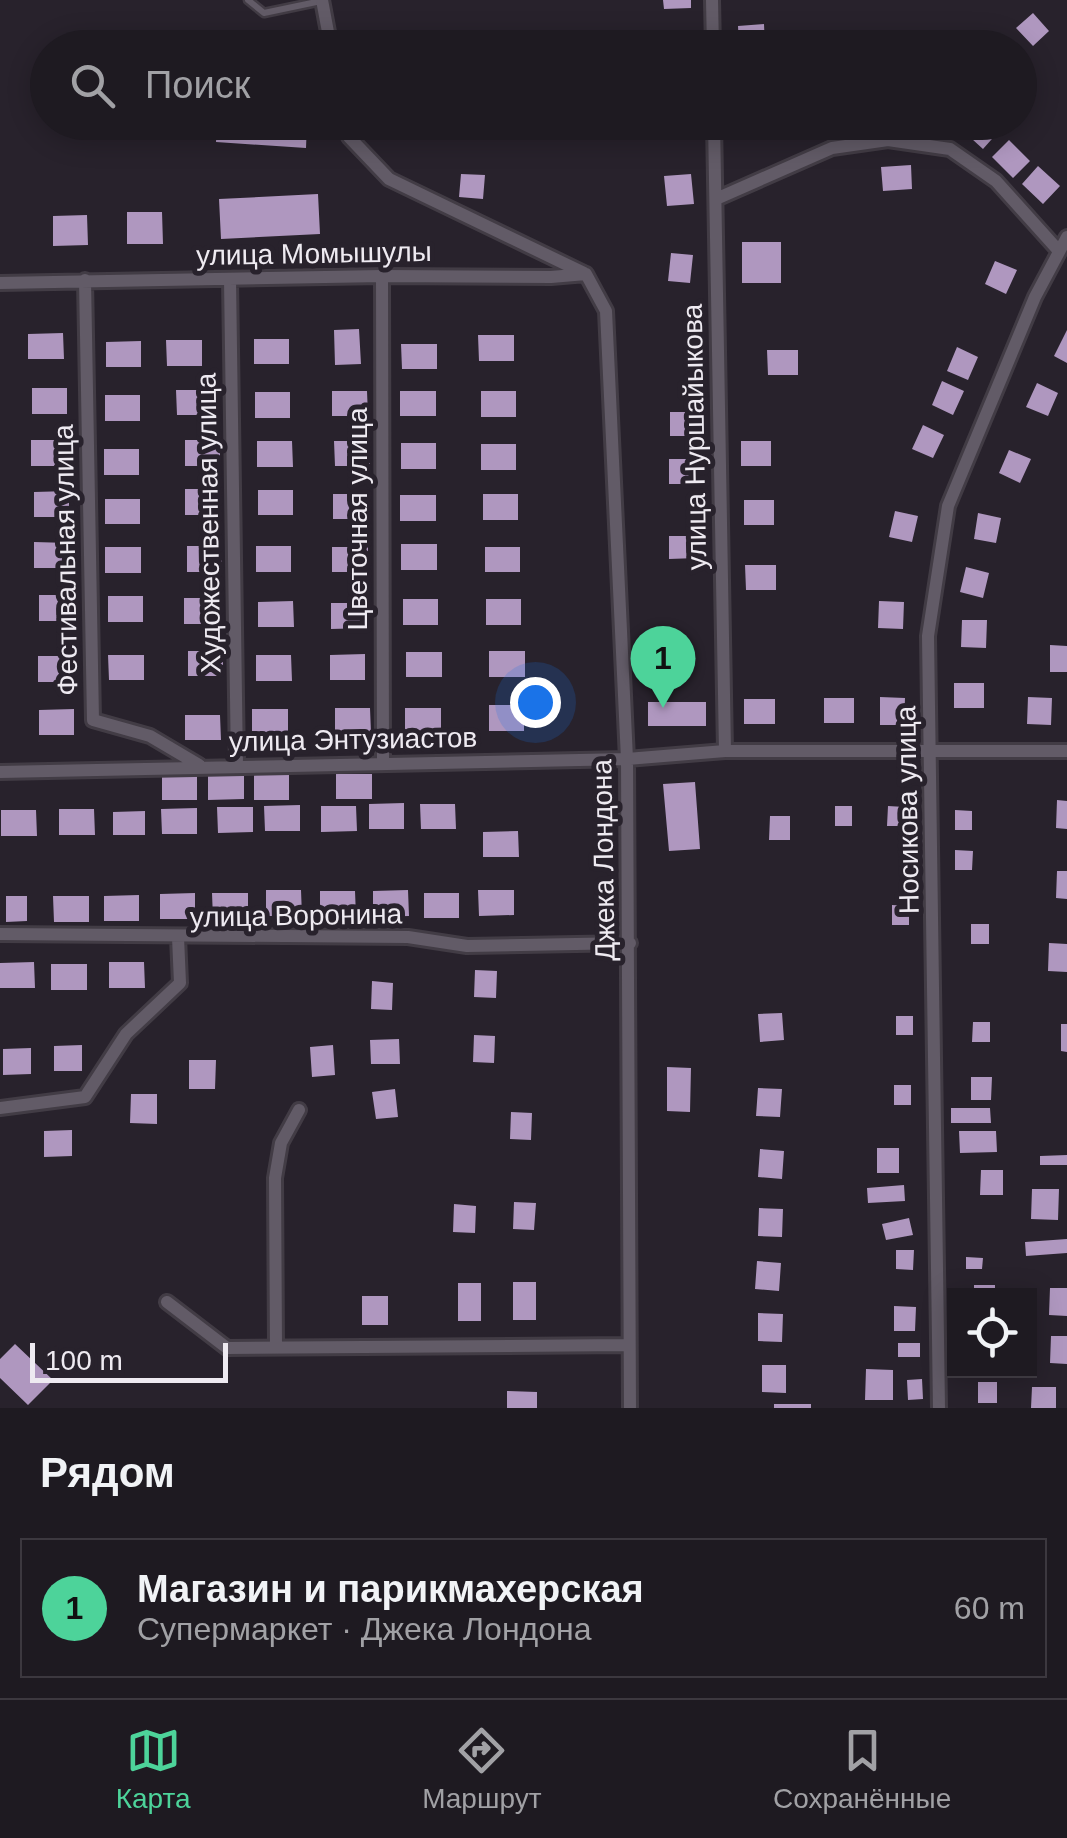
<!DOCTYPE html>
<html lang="ru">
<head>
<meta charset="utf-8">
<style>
  :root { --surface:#1e1a21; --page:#26232a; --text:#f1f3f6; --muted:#a1a1a5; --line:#3c383f; --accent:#4dd39a }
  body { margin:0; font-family:Arial,sans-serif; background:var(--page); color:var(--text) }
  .controls { position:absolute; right:30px; bottom:30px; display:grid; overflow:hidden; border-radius:0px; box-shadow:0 5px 25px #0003 }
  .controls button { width:90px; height:90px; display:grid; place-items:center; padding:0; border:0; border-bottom:2px solid var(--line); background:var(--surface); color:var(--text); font:50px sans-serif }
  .scale { position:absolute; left:30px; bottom:25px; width:198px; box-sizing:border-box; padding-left:10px; border:5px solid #eeeaf1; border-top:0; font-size:28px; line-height:35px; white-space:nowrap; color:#eeeaf1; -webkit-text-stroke:8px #28222c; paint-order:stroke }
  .you { position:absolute; left:535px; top:702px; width:35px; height:35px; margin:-25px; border:8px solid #fff; border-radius:50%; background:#1a73e8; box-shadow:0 0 0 15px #1a73e833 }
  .badge { display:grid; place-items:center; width:65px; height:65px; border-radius:50%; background:var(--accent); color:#111; font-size:32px; font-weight:700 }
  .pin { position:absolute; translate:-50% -82px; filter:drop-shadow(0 2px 5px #0008) }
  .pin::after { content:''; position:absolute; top:52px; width:35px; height:30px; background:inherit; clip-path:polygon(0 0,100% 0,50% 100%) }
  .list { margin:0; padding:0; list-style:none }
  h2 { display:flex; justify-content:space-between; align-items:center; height:130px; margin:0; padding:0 40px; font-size:42px }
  h2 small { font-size:32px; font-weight:400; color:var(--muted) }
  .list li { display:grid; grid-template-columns:65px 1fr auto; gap:30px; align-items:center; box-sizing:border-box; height:140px; margin:0 20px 20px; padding:0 20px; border:2px solid var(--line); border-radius:0px }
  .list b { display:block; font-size:38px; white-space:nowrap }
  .list p { margin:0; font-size:32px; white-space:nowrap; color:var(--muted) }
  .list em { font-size:32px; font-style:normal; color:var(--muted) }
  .icon { flex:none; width:55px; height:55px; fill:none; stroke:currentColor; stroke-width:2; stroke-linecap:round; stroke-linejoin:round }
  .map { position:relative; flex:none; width:1067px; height:1408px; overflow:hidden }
  .search { position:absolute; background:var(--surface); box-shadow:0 5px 25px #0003; left:30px; right:30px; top:30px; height:110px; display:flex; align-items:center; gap:25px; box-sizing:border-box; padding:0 35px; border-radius:55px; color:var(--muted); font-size:38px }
  .sheet { height:290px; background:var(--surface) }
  nav { display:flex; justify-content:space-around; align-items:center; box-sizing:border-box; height:140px; border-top:2px solid var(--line); background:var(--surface); font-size:28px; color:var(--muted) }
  nav a { display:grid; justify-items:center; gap:5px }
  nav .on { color:var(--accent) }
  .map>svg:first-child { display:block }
  .building { fill:#af97bf }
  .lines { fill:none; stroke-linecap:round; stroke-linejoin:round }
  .service-casing { stroke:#423c45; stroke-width:11 }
  .minor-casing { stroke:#423c45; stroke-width:18 }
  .service { stroke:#625b67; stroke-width:6 }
  .minor { stroke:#625b67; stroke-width:12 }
  .labels { text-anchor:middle; stroke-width:10; stroke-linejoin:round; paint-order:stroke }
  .street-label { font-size:28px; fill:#eeeaf1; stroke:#28222c }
</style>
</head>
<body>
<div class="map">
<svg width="1067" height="1408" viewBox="0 0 1067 1408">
  <rect width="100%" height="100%" fill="#28222c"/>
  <path class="building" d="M663,0h28v8l-27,1z
    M1033,13l16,18 -16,15 -17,-18z
    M764,24l1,24h-26l-1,-22z
    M664,37l27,2 -1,9h-27z
    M217,122h90l-1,26 -90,-6z
    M583,122h45v15l-45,-1z
    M668,122h24l1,10 -24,4z
    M738,122h26l1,10 -26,2z
    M967,122h23l9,9 -16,18 -22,-20z
    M1009,140l21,21 -17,17 -21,-21z
    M911,165l1,24 -29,2 -2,-24z
    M1038,166l22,20 -17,18 -21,-20z
    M461,174l24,1 -2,24 -24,-2z
    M691,174l3,30 -27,2 -3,-30z
    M318,194l2,40 -99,5 -2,-40z
    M127,212h35l1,32h-36z
    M87,215l1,30 -35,1v-30z
    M742,242h39v41h-39z
    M671,253l22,2 -3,28 -22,-2z
    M995,261l22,9 -11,24 -21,-10z
    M359,329l2,35 -26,1 -1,-35z
    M1067,330v33l-13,-7z
    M63,333l1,26h-36v-25z
    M478,335h36v26h-35z
    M254,339h35v25h-35z
    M166,340h36v26h-35z
    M141,341v26h-35v-25z
    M401,344h36v25h-35z
    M957,347l21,10 -10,23 -21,-9z
    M767,350h31v25h-30z
    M942,381l22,10 -11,24 -21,-10z
    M1037,383l21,10 -10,23 -22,-9z
    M32,388h35v26h-35z
    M176,390h36v25h-35z
    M332,391h35l1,25h-36z
    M400,391h36v25h-36z
    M481,391h35v26h-35z
    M255,392h35v26h-35z
    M105,395h35v26h-35z
    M670,412h24v24h-24z
    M923,425l21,10 -11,23 -21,-9z
    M31,440h35v26h-35z
    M185,440h35v26h-35z
    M257,441h35l1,26h-36z
    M334,441h36v25h-35z
    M741,441h30v25h-30z
    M401,443h35v26h-35z
    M481,444h35v26h-35z
    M104,449h35v26h-35z
    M1009,450l22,9 -11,24 -21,-10z
    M669,459h30v25h-30z
    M185,489h36v26h-36z
    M258,490h35v25h-35z
    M69,491v26h-35v-25z
    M333,494h35v25h-35z
    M483,494h35v26h-35z
    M400,495h36v26h-36z
    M105,499h35v25h-35z
    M744,500h30v25h-30z
    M895,511l23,5 -6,26 -23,-5z
    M978,513l23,5 -5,25 -22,-4z
    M669,536h27l1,22 -28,1z
    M34,542l35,1v25h-35z
    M401,544h36v26h-36z
    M187,546h35v26h-35z
    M256,546h35v26h-35z
    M105,547h36v26h-36z
    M332,547h36v25h-36z
    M485,547h35v25h-35z
    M745,565h31v25h-30z
    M966,567l23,6 -6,25 -23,-6z
    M39,595h35v26h-35z
    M108,596h35v26h-35z
    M184,598h35l1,26h-36z
    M403,599h35v26h-35z
    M486,599h35v26h-35z
    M293,601l1,26h-36v-25z
    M879,601l25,1 -1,27 -25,-1z
    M331,603h35v25l-35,1z
    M962,620h25l-1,28 -25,-1z
    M1050,645l17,1v26h-17z
    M188,651h35v25h-35z
    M489,651h36v26h-36z
    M406,652h36v25h-36z
    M365,654v26h-35v-25z
    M108,655h36v25h-35z
    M256,655h35l1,26h-36z
    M38,656h35v26h-35z
    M954,683h30v25h-30z
    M880,697l25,1 -1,27h-24z
    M1028,697l24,1 -1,27 -24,-1z
    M824,698h30v25h-30z
    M744,699h31v25h-31z
    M648,702h58v24h-58z
    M489,705h35v26h-35z
    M335,708h35l1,25h-36z
    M405,708h36v25h-36z
    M74,709v26h-35v-25z
    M252,709h36v26h-36z
    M185,715h35l1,25h-36z
    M162,774h35v26h-35z
    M208,774h36v25l-36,1z
    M336,774h36v25h-36z
    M254,775h35v25h-35z
    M695,782l5,67 -31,2 -6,-67z
    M1057,800l10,1v28l-11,-1z
    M404,803v26h-35v-25z
    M420,804h35l1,25h-35z
    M300,805v26h-35l-1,-25z
    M321,806h35l1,25 -36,1z
    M835,806h17v20h-17z
    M888,806l17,1v19h-18z
    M217,807h36v25l-35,1z
    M197,808v26h-35l-1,-25z
    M59,809h35l1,26h-36z
    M1,810h35l1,26h-36z
    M955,810l17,1v19h-17z
    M145,811v24h-32v-23z
    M770,816h20v24h-21z
    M518,831l1,26h-36v-25z
    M955,850l18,1 -1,19h-17z
    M1057,871h10v28l-11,-1z
    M266,890h35l1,26h-36z
    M408,890l1,26 -36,1v-26z
    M478,890h36v25l-35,1z
    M320,891h35l1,25 -36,1z
    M195,893v26h-35v-25z
    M212,893h36v26h-35z
    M424,893h35v25h-35z
    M139,895v26h-35v-25z
    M6,896h21v25l-21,1z
    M53,896h36v26h-35z
    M892,905l17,1v19h-17z
    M971,924h18v20h-18z
    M1049,943l18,1v28l-19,-1z
    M34,962l1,26h-35v-25z
    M109,962h35l1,26h-36z
    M51,964h36v26h-36z
    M475,970l22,1 -1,27 -22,-1z
    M372,981l21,2 -1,27 -21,-1z
    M782,1013l2,27 -24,2 -2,-28z
    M896,1016h17v19h-17z
    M973,1022h17v20h-18z
    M1061,1024h6v28l-6,-1z
    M474,1035l21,1 -1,27 -21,-1z
    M399,1039l1,25h-29l-1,-24z
    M82,1045v26h-28v-25z
    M333,1045l2,30 -23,2 -2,-30z
    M31,1048v26l-28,1v-26z
    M189,1060h27l-1,29h-26z
    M667,1067l24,1 -1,44 -23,-1z
    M971,1077h21l-1,23h-20z
    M894,1085h17v20h-17z
    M758,1088l24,1 -2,28 -24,-1z
    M395,1089l3,28 -22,2 -4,-27z
    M131,1094h26v30l-27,-1z
    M951,1108h39l1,15h-40z
    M511,1112l21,1 -1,27 -21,-1z
    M72,1130v26l-28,1v-26z
    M959,1131h37l1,21 -37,1z
    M877,1148h22v25h-22z
    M760,1149l24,2 -2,28 -24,-2z
    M1067,1155v10h-27v-9z
    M981,1170h22v25h-23z
    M904,1185l1,16 -37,2 -1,-15z
    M1032,1189h27l-1,31 -27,-1z
    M514,1202l22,1 -2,27 -21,-1z
    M454,1204l22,2 -1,27 -22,-1z
    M759,1208l24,1 -1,28 -24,-1z
    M909,1218l4,17 -27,5 -4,-16z
    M1067,1239v14l-41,3 -1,-14z
    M896,1250h18l-1,20 -17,-1z
    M966,1257l17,1 -1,11h-16z
    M757,1261l24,2 -2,28 -24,-2z
    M513,1282h23v38h-23z
    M458,1283h23v38h-23z
    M974,1285h21v11h-21z
    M1050,1288h17v28l-18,-1z
    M362,1296h26v29h-26z
    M894,1306l22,1 -1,24h-21z
    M758,1313l25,1 -1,28 -24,-1z
    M1051,1336h16v28l-17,-1z
    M898,1343h22v14h-22z
    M15,1344l38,36 -25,25 -28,-27v-19z
    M762,1365h24v28l-24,-1z
    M866,1369l27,1v30h-28z
    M922,1379l1,20 -15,1 -1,-20z
    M978,1382h19v21h-19z
    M1032,1387h24v21h-25z
    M507,1391l30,1v16h-30z
    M774,1404h37v4h-37z"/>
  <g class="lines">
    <defs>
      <path id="service" d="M248,0l16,13 57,-12"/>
      <path id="minor" d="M322,0l9,48
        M712,0l1,48
        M346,122l3,15 40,42 195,94
        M714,122l11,629
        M716,199l116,-51 56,-8 62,9 46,32 62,69
        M382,276l1,486
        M230,279l7,487
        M85,280l8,440 57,16 49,29
        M0,283l382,-7 169,1 35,-3 20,37 21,448 3,649
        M0,772l627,-13 98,-8h342
        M0,934l408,3 59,9 163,-3
        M0,1108l85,-11 41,-63 54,-51 -2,-46
        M167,1302l60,46 401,-3
        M276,1347l-1,-169 6,-35 18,-33
        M939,1408l-11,-772 20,-130 87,-209 32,-60"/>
    </defs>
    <use href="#service" class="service-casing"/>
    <use href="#minor" class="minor-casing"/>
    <use href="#service" class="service"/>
    <use href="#minor" class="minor"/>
  </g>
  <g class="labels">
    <g class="street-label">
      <text transform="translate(314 253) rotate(-1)" y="10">улица Момышулы</text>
      <text transform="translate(694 437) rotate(-91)" y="10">улица Нуршайыкова</text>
      <text transform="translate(357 519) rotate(-90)" y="10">Цветочная улица</text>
      <text transform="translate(208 523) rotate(-91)" y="10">Художественная улица</text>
      <text transform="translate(65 560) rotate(-91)" y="10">Фестивальная улица</text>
      <text transform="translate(353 739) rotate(-1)" y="10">улица Энтузиастов</text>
      <text transform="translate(907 810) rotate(-91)" y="10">Носикова улица</text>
      <text transform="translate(603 860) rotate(-91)" y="10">Джека Лондона</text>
      <text transform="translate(296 915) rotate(-1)" y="10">улица Воронина</text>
    </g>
  </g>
</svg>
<div class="controls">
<button><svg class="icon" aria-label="locate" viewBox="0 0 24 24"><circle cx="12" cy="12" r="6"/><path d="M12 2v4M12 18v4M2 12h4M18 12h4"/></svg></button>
</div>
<div class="scale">100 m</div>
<div class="you"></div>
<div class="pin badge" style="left:663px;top:708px">1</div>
<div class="search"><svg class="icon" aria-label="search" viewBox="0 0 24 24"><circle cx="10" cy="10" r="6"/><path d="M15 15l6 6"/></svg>Поиск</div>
</div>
<section class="sheet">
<h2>Рядом<small></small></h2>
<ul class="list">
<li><span class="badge">1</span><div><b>Магазин и парикмахерская</b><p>Супермаркет · Джека Лондона</p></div><em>60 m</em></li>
</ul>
</section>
<nav>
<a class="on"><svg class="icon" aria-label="map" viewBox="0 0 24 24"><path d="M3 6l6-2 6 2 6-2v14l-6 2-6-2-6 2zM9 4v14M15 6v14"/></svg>Карта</a>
<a><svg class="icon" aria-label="directions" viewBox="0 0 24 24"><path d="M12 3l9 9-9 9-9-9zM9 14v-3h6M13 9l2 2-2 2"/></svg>Маршрут</a>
<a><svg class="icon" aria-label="saved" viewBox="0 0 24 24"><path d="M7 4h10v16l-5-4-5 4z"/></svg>Сохранённые</a>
</nav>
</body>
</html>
